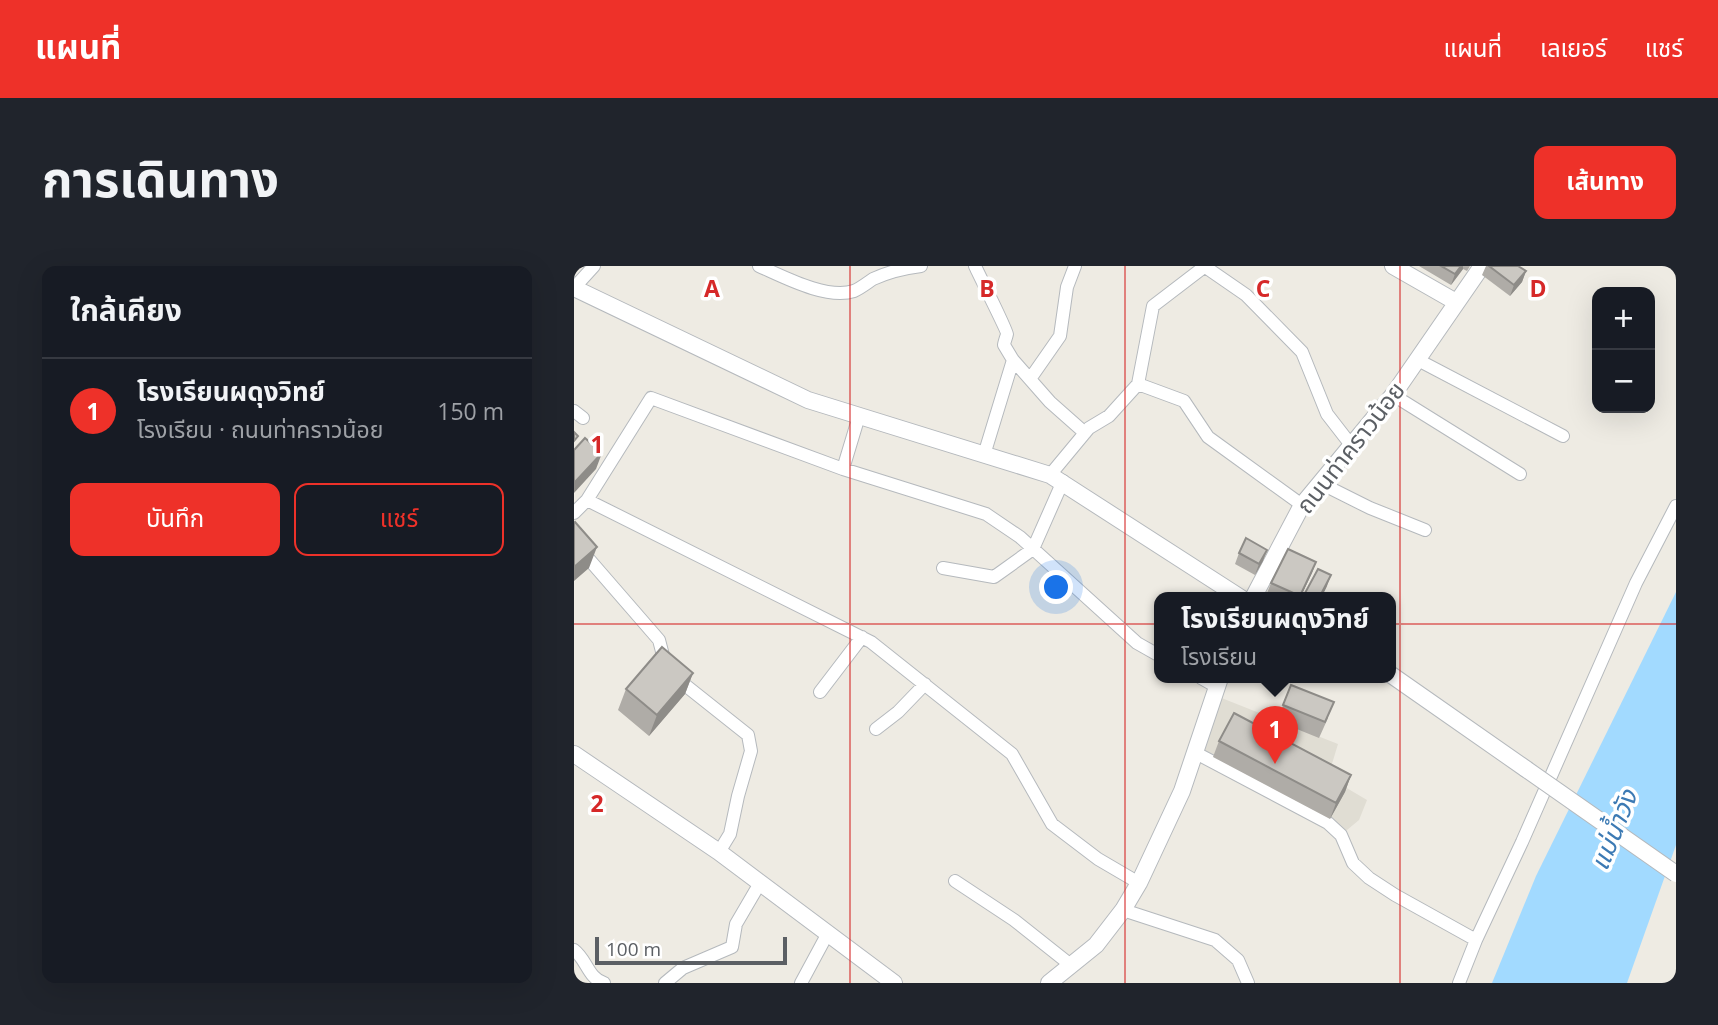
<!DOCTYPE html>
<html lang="th">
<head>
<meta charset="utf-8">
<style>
  :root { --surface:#171b24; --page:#20242c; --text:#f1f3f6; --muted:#9ea1a6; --line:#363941; --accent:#ee3129 }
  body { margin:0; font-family:"Open Sans","Noto Sans Thai",sans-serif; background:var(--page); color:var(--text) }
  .controls { position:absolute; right:21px; top:21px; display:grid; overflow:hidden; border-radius:14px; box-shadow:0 7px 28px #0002 }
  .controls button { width:63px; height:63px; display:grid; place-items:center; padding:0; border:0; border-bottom:2px solid var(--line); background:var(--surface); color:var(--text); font:35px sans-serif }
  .scale { position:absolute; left:21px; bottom:18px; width:192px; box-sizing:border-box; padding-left:7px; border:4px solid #5b5f64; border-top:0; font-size:19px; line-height:24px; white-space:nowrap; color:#5b5f64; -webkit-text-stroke:5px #fff; paint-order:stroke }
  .you { position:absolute; left:483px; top:322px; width:24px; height:24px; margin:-18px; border:5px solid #fff; border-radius:50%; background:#1a73e8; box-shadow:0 0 0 10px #1a73e833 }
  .badge { display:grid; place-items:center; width:46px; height:46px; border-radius:50%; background:var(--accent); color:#fff; font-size:23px; font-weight:700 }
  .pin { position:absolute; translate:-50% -58px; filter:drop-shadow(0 2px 4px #0008) }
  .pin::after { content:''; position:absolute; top:37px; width:24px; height:21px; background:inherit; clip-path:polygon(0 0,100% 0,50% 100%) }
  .popup { position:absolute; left:580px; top:326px; width:242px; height:91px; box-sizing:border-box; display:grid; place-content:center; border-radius:14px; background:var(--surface); filter:drop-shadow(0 2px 5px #0005); font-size:23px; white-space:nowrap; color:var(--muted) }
  .popup b { font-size:26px; color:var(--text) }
  .popup::after { content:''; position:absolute; left:50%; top:100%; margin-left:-14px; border:14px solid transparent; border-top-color:var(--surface) }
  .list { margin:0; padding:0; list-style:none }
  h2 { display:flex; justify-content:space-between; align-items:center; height:91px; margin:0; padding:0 28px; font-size:30px }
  h2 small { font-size:23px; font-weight:400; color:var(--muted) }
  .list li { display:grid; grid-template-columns:46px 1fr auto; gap:21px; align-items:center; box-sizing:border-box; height:105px; padding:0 28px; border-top:2px solid var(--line) }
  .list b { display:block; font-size:26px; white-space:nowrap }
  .list p { margin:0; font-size:23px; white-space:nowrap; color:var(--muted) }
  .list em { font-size:23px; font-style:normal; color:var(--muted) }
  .actions { display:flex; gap:14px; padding:21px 28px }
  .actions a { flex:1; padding:16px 0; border:2px solid var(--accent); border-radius:14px; text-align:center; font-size:24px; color:var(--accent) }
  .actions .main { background:var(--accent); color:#fff }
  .map { position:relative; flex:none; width:1102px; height:717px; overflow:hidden; border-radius:14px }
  header { display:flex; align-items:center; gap:42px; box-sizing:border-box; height:98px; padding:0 35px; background:var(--accent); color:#fff }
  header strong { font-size:33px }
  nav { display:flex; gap:38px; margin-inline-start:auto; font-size:24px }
  .intro { display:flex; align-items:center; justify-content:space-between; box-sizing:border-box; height:168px; padding:0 42px }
  h1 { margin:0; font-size:49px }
  .button { padding:18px 32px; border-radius:14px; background:var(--accent); color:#fff; font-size:24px; font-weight:700 }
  main { display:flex; gap:42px; padding:0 42px }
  aside { flex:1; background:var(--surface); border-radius:14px; box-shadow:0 7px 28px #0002 }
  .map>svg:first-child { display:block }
  .education { fill:#e0ddd3 }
  .water { fill:#a2daff }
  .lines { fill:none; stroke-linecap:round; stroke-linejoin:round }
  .minor-casing { stroke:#b5b9bd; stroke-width:14 }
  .tertiary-casing { stroke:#b5b9bd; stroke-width:18 }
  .minor { stroke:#fff; stroke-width:12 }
  .tertiary { stroke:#fff; stroke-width:16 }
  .tertiary-bridge-casing { stroke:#b5b9bd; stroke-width:18; stroke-linecap:butt }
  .tertiary-bridge { stroke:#fff; stroke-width:16 }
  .wall { fill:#afaca7 }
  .shaded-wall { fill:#8e8c88 }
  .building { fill:#cbc8c2; stroke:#8e8c88; stroke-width:2 }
  .grid { fill:none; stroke:#d62828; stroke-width:2; stroke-opacity:0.55 }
  .labels { text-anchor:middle; stroke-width:7; stroke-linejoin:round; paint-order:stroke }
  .street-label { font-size:24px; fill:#5b5f64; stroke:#fff }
  .water-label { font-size:26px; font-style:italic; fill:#3c7ab4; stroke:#fff }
  .grid-label { font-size:23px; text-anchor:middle; font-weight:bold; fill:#d62828; stroke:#fff; stroke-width:7; stroke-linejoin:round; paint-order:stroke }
</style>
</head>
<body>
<header>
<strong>แผนที่</strong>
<nav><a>แผนที่</a><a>เลเยอร์</a><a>แชร์</a></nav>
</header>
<div class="intro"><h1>การเดินทาง</h1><a class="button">เส้นทาง</a></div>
<main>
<aside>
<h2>ใกล้เคียง<small></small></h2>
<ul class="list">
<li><span class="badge">1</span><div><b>โรงเรียนผดุงวิทย์</b><p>โรงเรียน · ถนนท่าคราวน้อย</p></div><em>150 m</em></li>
</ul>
<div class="actions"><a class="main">บันทึก</a><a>แชร์</a></div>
</aside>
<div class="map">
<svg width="1102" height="717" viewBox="0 0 1102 717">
  <rect width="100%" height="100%" fill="#eeebe3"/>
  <path class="education" d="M640,429l124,49 -10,33 39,23 -8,20 -18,15 -147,-83z"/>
  <path class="water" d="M1102,326v253l-49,138h-135l44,-107z"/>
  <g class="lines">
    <defs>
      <path id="minor" d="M185,0c25,11 68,34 95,25 7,-3 13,-8 19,-12 15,-7 32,-11 48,-13
        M401,0c4,9 32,64 32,68 0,1 -3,9 -3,11l9,15 37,42 35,31
        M630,0l42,29 56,57 25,62 24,31
        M0,22l20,-22
        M844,94l145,76
        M456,113l30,-43 7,-49 8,-21
        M564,118l46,17 24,36 94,68
        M819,129l127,79
        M0,145l9,7
        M410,189l29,-95
        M269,203l16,-53
        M476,209l39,-47 20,-12 29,-32 15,-78 51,-39
        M746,217l50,25 55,22
        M13,234l284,142 141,112 40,70 46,35 41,24
        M0,247l13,-13 64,-102 192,71 143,45 34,23 117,106 23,13
        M0,276l85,98 6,23
        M369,302l51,9 39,-28 30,-68
        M101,411l73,58 3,16 -13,45 -8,38 -11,18
        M627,412l16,9
        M246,426l42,-55
        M302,463l22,-17 27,-28
        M620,486l134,71 13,12 12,28 16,15 26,17 81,45
        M381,615l59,39 58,46
        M549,644l92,30 23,20 10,23
        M0,684c13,10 14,28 30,33
        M91,717l18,-15 49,-21 4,-23 24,-41
        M227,717l27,-50
        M885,717l17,-43 46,-98 114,-259 40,-77"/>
      <path id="tertiary" d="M819,0l63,36
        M0,22l234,112 242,75 191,123
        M679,332l49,-93 91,-110 89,-129
        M816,408l136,95
        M0,488l145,98 175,131
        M475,717l47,-38 27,-35 16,-27 43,-92 38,-113"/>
    </defs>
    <use href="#minor" class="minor-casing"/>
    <use href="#tertiary" class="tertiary-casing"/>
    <use href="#minor" class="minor"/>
    <use href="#tertiary" class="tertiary"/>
    <defs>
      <path id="tertiary-bridge" d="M952,503l150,105"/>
    </defs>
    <use href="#tertiary-bridge" class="tertiary-bridge-casing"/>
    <use href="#tertiary-bridge" class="tertiary-bridge"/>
  </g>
  <path class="wall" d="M845,0h51l-3,5 -4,-2 -12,16z
    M912,0h32l8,5 -4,11 -12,14 -28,-21z
    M665,287l24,8 -8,14 -20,-11z
    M742,296l-16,36h-24l-9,-5 4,-10z
    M753,320l-6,12h-17l1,-5z
    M119,407l-8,21 -36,42 -31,-26 8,-21z
    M717,419l37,33 -9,20 -42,-17z
    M645,475l132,34 -6,17 -15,27 -117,-62z"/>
  <path class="shaded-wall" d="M887,0h2v3l-12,16 4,-11z
    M952,5l-4,11 -12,14 4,-11z
    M28,187l-6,16 -22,24v-10z
    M23,281l-8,21 -15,13v-14z
    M693,284l-4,11 -8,14 4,-11z
    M742,296l-4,11 -12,25h-1z
    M757,309l-4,11 -6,12h-2z
    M119,407l-8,21 -36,42 8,-21z
    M777,509l-6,17 -15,27 6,-16z"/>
  <path class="building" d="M867,0h20l-6,8z
    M915,0h29l8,5 -12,14z
    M0,166l4,4 -4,5z
    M11,172l17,15 -28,30v-33z
    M1,256l22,25 -23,20v-44z
    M672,272l21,12 -8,14 -20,-11z
    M714,283l28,13 -16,34 -29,-13z
    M744,303l13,6 -12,23h-5l-9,-5z
    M88,381l31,26 -36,42 -31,-26z
    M717,419l43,17 -9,20 -42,-17z
    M660,447l117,62 -15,28 -117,-62z"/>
  <path class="grid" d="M276,0v717M551,0v717M826,0v717M0,358h1102"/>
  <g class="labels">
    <g class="street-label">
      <text transform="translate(777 182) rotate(-52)" y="8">ถนนท่าคราวน้อย</text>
    </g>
    <g class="water-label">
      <text transform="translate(1040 564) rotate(-68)" y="9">แม่น้ำวัง</text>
    </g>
  </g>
  <g class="grid-label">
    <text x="138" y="31">A</text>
    <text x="413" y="31">B</text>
    <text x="689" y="31">C</text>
    <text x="964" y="31">D</text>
    <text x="23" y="187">1</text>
    <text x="23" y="546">2</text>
  </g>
</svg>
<div class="controls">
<button>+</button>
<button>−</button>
</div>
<div class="scale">100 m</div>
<div class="you"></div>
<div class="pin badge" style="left:701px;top:498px">1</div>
<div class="popup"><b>โรงเรียนผดุงวิทย์</b>โรงเรียน</div>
</div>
</main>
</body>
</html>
